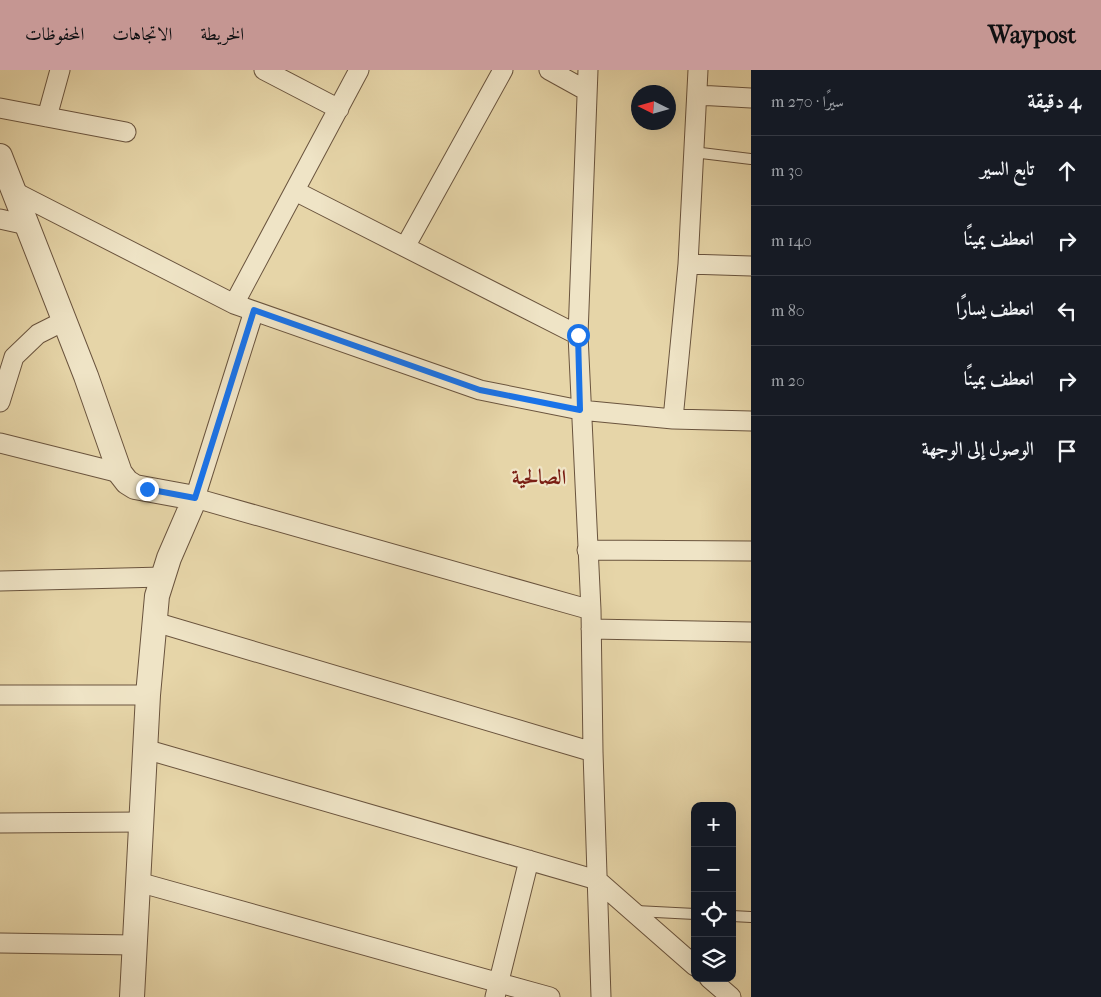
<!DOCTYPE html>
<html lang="ar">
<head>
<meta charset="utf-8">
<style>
  :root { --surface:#171b24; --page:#242831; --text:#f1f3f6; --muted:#9ea1a6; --line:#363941; --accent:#c59692 }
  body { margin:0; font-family:"IM FELL French Canon",Amiri,serif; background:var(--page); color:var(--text); direction:rtl }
  .controls { position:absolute; right:15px; bottom:15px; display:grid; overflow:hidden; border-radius:10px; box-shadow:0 5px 20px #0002 }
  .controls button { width:45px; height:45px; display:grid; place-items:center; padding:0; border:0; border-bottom:1px solid var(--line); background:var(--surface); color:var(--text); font:25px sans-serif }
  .compass { position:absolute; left:631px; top:15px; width:45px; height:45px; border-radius:50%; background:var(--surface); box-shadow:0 5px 20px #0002; rotate:275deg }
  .stop { position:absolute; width:15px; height:15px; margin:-11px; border:4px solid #1a73e8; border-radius:50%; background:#fff }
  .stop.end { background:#1a73e8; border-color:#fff; box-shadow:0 1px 5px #0008 }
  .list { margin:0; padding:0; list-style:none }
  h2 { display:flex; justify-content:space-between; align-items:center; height:65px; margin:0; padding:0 20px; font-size:21px }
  h2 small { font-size:16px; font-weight:400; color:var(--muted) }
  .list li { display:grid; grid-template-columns:32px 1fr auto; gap:15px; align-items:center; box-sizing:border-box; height:70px; padding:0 20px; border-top:1px solid var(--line) }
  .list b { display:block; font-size:19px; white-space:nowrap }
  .list em { font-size:16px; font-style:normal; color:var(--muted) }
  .icon { flex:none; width:28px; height:28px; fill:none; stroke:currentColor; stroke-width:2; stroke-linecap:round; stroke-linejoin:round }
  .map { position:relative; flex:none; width:751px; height:927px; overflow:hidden; direction:ltr }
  header { display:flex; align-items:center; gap:30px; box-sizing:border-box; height:70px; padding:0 25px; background:var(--accent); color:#111 }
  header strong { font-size:24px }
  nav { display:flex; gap:28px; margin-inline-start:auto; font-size:18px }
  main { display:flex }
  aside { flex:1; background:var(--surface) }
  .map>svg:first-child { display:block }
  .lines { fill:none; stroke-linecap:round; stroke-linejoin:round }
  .service-casing { stroke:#6a543e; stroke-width:12 }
  .minor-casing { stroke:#6a543e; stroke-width:21 }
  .tertiary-casing { stroke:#6a543e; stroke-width:26 }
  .service { stroke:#efe4c6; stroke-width:10 }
  .minor { stroke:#efe4c6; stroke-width:19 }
  .tertiary { stroke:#efe4c6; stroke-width:24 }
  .route { stroke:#1a73e8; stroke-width:6 }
  .labels { text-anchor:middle; stroke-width:4.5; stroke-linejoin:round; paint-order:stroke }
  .district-label { font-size:21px; font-weight:bold; fill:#7a1f14; stroke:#efe4c6 }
</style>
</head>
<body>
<header>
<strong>Waypost</strong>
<nav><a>الخريطة</a><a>الاتجاهات</a><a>المحفوظات</a></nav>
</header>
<main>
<aside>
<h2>4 دقيقة<small>سيرًا · 270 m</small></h2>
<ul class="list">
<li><svg class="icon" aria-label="ahead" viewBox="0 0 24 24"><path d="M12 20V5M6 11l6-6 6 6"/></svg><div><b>تابع السير</b></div><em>30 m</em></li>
<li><svg class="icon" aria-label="right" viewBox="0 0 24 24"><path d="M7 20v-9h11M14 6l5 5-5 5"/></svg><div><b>انعطف يمينًا</b></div><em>140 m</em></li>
<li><svg class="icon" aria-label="left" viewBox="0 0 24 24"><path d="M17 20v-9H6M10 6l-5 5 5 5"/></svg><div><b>انعطف يسارًا</b></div><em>80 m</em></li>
<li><svg class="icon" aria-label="right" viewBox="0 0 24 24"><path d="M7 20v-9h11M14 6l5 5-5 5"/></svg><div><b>انعطف يمينًا</b></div><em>20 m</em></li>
<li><svg class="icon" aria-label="arrive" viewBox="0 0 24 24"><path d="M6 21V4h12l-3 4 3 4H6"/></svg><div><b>الوصول إلى الوجهة</b></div></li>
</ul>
</aside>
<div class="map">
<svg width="751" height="927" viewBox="0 0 751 927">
  <rect width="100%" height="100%" fill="#e6d5a8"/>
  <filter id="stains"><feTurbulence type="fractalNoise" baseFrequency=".004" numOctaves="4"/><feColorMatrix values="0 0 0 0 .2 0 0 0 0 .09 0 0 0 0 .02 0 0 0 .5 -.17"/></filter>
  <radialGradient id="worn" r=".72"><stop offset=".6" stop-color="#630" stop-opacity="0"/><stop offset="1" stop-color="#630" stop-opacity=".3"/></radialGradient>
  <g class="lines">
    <defs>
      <path id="service" d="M693,82l58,7
        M636,841l59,3
        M732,846l19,1"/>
      <path id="minor" d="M264,0l75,39
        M549,0l38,21
        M588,0l-10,265 13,275 2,142 8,245
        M697,25l54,3
        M0,38l126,24
        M47,47l13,-47
        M13,121l221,113 246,86 100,20 93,9 78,2
        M295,121l283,144
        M0,149l27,6
        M405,177l98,-177
        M688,194l63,2
        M234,234l125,-234
        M254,241l-59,187 396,112
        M0,332l14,-45 24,-23 26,-13
        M673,349l15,-155 10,-194
        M0,373l120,30
        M587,480l164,1
        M0,511l163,-4
        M155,552l438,130
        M591,559l160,3
        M0,625h148
        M145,679l452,131 98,86
        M0,753l141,-1
        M138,812l412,115
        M0,873l134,2
        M709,908l22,19
        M495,927l34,-137"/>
      <path id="tertiary" d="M0,86l86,220 34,97 7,9 8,5 60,11 -26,60 -12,38 -9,99 -16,302"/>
    </defs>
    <use href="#service" class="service-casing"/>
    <use href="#minor" class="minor-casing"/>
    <use href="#tertiary" class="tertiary-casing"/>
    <use href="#service" class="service"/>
    <use href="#minor" class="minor"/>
    <use href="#tertiary" class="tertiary"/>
  </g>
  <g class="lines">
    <path class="route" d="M147,419l48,9 59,-188 226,80 100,20 -2,-75"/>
  </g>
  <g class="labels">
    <g class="district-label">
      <text x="539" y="414">الصالحية</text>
    </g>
  </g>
  <rect width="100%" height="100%" filter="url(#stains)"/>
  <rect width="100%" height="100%" fill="url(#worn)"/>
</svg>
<div class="controls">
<button>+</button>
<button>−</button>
<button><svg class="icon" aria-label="locate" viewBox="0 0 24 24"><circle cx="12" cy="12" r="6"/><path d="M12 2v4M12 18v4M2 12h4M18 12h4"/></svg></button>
<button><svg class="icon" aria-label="layers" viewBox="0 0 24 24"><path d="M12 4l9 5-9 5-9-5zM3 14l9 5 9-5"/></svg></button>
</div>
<svg class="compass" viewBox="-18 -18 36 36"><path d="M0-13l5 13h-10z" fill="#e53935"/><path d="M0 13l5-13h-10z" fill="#9ea1a6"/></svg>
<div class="stop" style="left:578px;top:265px"></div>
<div class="stop end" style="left:147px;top:419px"></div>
</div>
</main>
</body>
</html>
